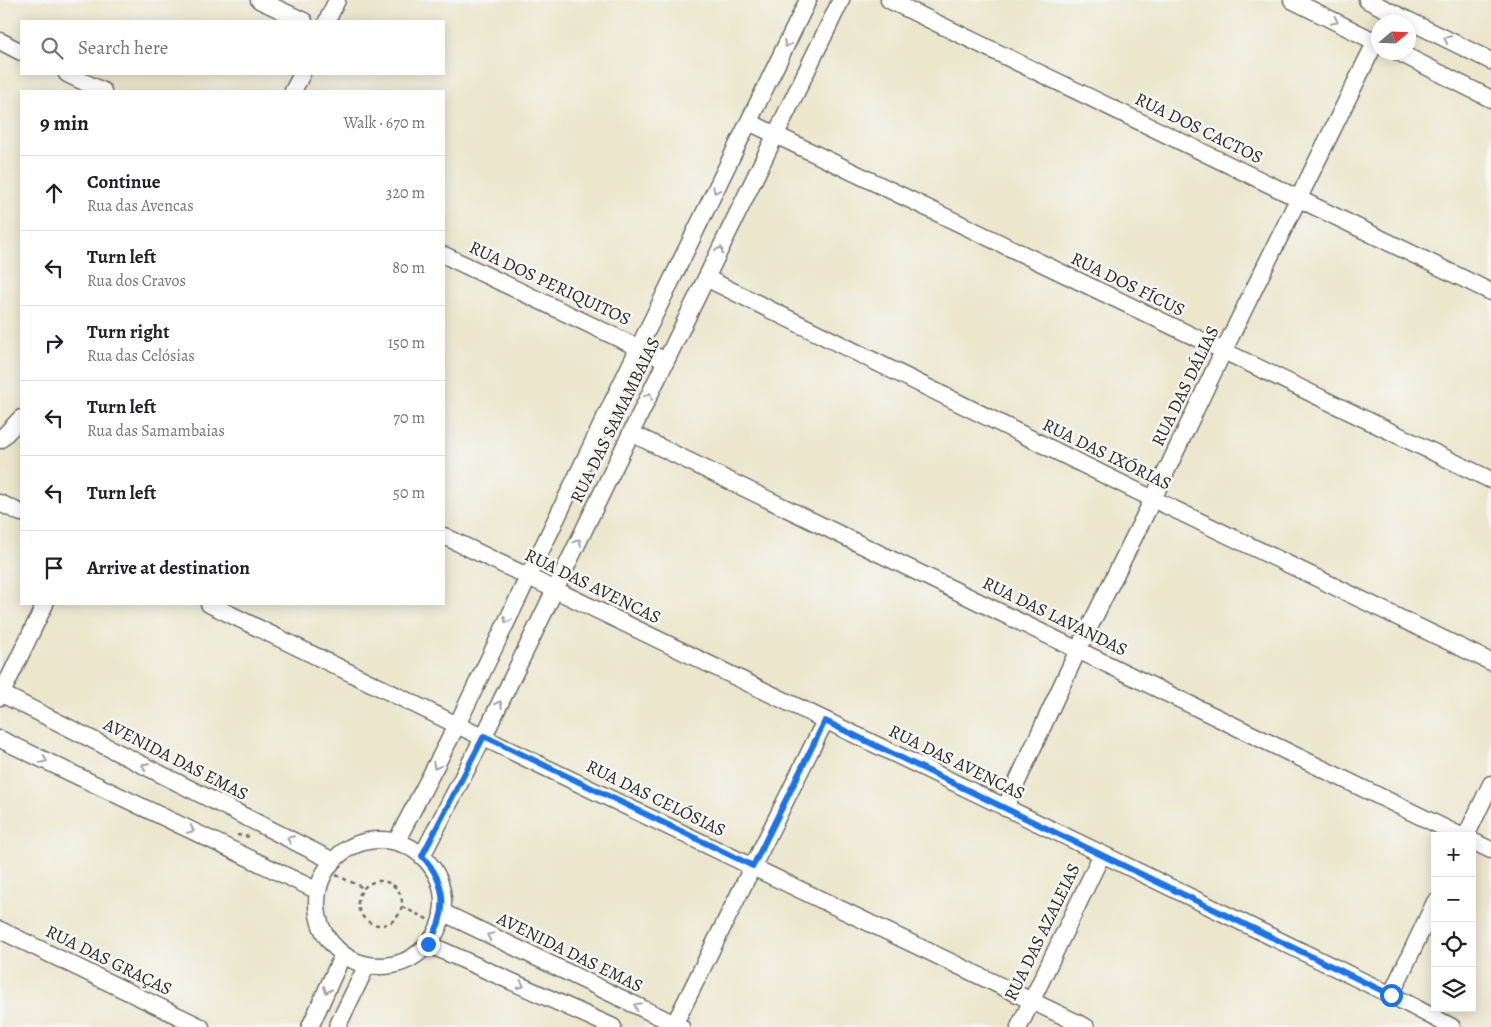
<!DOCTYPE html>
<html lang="en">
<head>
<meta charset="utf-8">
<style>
  :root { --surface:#fff; --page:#f2f2f2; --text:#202124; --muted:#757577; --line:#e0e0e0 }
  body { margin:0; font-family:Alegreya,serif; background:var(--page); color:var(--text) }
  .controls { position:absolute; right:15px; bottom:15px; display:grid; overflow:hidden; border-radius:0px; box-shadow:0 2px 12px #0003 }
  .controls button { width:45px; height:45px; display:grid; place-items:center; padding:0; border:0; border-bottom:1px solid var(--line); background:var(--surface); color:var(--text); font:25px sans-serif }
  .compass { position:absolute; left:1371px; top:15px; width:45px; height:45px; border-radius:50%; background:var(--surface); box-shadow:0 2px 12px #0003; rotate:71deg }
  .stop { position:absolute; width:15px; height:15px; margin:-11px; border:4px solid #1a73e8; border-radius:50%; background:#fff }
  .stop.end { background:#1a73e8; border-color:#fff; box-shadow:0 1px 5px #0008 }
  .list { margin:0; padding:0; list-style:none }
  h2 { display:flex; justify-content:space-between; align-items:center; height:65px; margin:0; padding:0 20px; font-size:21px }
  h2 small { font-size:16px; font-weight:400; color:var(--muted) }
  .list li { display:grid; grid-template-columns:32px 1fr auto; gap:15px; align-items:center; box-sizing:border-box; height:75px; padding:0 20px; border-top:1px solid var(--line) }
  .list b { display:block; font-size:19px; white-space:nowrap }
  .list p { margin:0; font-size:16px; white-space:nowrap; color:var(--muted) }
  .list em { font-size:16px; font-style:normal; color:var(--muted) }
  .icon { flex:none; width:28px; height:28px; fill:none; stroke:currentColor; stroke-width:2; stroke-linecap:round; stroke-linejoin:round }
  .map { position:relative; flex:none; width:1491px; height:1027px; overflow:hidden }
  .search { position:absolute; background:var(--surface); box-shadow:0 2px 12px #0003; left:20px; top:20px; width:425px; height:55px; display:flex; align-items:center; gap:12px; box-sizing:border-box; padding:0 18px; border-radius:0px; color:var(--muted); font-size:19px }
  .panel { position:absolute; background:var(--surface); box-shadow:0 2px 12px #0003; left:20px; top:90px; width:425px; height:515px; border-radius:0px }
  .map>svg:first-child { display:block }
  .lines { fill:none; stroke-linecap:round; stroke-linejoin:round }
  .minor-casing { stroke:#6e6c63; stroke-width:19 }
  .path { stroke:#6e6c63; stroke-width:2.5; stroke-dasharray:4 4; stroke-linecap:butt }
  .minor { stroke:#fff; stroke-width:16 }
  .oneway { stroke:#a0a0a0 }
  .route { stroke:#1a73e8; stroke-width:6 }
  .labels { text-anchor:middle; stroke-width:5; stroke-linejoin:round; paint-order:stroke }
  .street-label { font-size:18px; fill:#2b2b2b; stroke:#f6f6f2 }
</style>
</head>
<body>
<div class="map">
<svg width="1491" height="1027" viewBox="0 0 1491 1027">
  <rect width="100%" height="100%" fill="#f6f6f2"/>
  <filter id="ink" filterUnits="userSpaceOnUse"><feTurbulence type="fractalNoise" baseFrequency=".02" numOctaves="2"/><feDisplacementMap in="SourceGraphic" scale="10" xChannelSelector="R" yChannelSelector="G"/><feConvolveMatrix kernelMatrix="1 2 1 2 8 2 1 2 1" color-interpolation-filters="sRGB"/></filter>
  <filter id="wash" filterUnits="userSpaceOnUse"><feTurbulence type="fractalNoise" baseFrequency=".0096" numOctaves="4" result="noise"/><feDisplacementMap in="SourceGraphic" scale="20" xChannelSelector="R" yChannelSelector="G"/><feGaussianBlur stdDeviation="1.12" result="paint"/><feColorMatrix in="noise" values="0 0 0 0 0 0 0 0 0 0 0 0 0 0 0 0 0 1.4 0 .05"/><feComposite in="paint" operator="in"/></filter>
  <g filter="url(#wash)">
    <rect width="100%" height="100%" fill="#ebe6cc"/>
  </g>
  <g filter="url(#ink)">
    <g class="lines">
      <defs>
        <path id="minor" d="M259,0l45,21
          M889,0l602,292
          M1292,0l86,43
          M1367,0l124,61
          M327,21l10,-21
          M0,41l21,11
          M1398,52l93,47
          M67,74l36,17
          M293,91l9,-17
          M749,122l742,358
          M444,255l222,106
          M706,278l447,221 338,163
          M631,433l830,403
          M0,440l21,-22
          M0,503l21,10
          M444,536l658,318 289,141 61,32
          M209,604l248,121 629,302
          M0,693l333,168
          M0,697l45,-93
          M0,739l318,152
          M1005,808l73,-158 75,-151 70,-147 155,-315
          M1466,836l25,-52
          M317 903a63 63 0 1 1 126 0a63 63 0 1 1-126 0Z
          M1472,841l19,9
          M396,842l61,-117 182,-378 169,-347
          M422,856l62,-120 357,-736
          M442,912l239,115
          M0,930l201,97
          M428,944l185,83
          M1391,995l44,-93
          M310,1027l33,-73
          M337,1027l30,-62
          M673,1027l152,-306
          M1019,1027l83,-173"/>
      </defs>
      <use href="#minor" class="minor-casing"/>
      <path class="path" d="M237,835l14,2
        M336,875l28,13
        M358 903a22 22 0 1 1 44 0a22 22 0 1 1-44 0Z
        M402,907l27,13"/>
      <use href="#minor" class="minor"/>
    </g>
    <defs><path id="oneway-chevron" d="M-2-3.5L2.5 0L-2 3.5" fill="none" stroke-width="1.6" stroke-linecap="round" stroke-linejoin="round" transform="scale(1.25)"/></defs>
    <g class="oneway">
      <use href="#oneway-chevron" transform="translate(1335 21) rotate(26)"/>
      <use href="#oneway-chevron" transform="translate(1447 39) rotate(-153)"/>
      <use href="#oneway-chevron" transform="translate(787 44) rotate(116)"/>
      <use href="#oneway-chevron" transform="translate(716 190) rotate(116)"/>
      <use href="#oneway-chevron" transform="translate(720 250) rotate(-64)"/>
      <use href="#oneway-chevron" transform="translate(649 396) rotate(-64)"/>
      <use href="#oneway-chevron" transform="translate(578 542) rotate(-64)"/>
      <use href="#oneway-chevron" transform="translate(507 620) rotate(115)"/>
      <use href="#oneway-chevron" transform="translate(499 704) rotate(-64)"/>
      <use href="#oneway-chevron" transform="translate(44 760) rotate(26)"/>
      <use href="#oneway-chevron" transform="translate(145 766) rotate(-153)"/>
      <use href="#oneway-chevron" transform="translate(436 766) rotate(118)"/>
      <use href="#oneway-chevron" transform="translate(191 830) rotate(26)"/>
      <use href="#oneway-chevron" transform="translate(290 839) rotate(-153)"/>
      <use href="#oneway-chevron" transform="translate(490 936) rotate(-154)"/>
      <use href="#oneway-chevron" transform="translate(521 985) rotate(24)"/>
      <use href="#oneway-chevron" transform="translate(327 990) rotate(114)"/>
      <use href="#oneway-chevron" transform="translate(637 1006) rotate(-154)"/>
    </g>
  </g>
  <g class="lines" filter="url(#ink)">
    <path class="route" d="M428,944c21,-31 19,-61 -6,-88l62,-120 269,130 72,-145 566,274"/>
  </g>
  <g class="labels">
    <g class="street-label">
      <text transform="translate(1199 128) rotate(26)" y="6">RUA DOS CACTOS</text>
      <text transform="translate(550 283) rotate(25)" y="6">RUA DOS PERIQUITOS</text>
      <text transform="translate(1128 284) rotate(26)" y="6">RUA DOS FÍCUS</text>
      <text transform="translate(1185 386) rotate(-64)" y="6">RUA DAS DÁLIAS</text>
      <text transform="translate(615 420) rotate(-64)" y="6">RUA DAS SAMAMBAIAS</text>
      <text transform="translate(1107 454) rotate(26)" y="6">RUA DAS IXÓRIAS</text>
      <text transform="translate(593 586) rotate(26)" y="6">RUA DAS AVENCAS</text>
      <text transform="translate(1055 616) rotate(26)" y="6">RUA DAS LAVANDAS</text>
      <text transform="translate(176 759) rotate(27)" y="6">AVENIDA DAS EMAS</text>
      <text transform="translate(957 762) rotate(26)" y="6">RUA DAS AVENCAS</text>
      <text transform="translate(656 798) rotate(26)" y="6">RUA DAS CELÓSIAS</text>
      <text transform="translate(1042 932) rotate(-64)" y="6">RUA DAS AZALEIAS</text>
      <text transform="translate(570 952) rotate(26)" y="6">AVENIDA DAS EMAS</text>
      <text transform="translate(109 960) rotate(26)" y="6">RUA DAS GRAÇAS</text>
    </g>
  </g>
</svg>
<div class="controls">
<button>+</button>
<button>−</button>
<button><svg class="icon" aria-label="locate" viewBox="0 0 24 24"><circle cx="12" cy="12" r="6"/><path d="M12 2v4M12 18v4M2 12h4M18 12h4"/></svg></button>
<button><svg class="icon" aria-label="layers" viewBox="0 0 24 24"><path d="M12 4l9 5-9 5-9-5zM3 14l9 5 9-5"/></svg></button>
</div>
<svg class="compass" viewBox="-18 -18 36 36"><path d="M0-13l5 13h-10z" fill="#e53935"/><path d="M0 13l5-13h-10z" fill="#757577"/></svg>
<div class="stop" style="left:1391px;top:995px"></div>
<div class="stop end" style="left:428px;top:944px"></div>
<div class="search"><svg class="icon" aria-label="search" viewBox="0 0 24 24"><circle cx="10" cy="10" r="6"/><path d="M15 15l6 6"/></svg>Search here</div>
<section class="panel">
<h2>9 min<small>Walk · 670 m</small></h2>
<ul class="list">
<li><svg class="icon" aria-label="ahead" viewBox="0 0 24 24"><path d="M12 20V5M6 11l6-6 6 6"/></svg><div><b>Continue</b><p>Rua das Avencas</p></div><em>320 m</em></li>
<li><svg class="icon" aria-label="left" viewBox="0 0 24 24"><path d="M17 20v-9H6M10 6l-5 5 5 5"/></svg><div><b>Turn left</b><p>Rua dos Cravos</p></div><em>80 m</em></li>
<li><svg class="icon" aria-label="right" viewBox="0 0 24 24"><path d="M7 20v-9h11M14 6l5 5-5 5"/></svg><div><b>Turn right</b><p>Rua das Celósias</p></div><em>150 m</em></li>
<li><svg class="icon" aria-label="left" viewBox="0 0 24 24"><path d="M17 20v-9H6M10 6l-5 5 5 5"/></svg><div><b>Turn left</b><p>Rua das Samambaias</p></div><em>70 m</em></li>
<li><svg class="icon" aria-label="left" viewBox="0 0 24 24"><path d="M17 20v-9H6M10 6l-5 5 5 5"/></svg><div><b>Turn left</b></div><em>50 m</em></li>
<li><svg class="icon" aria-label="arrive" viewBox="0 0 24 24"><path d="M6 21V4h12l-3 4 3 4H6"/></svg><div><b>Arrive at destination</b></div></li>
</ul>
</section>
</div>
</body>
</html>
